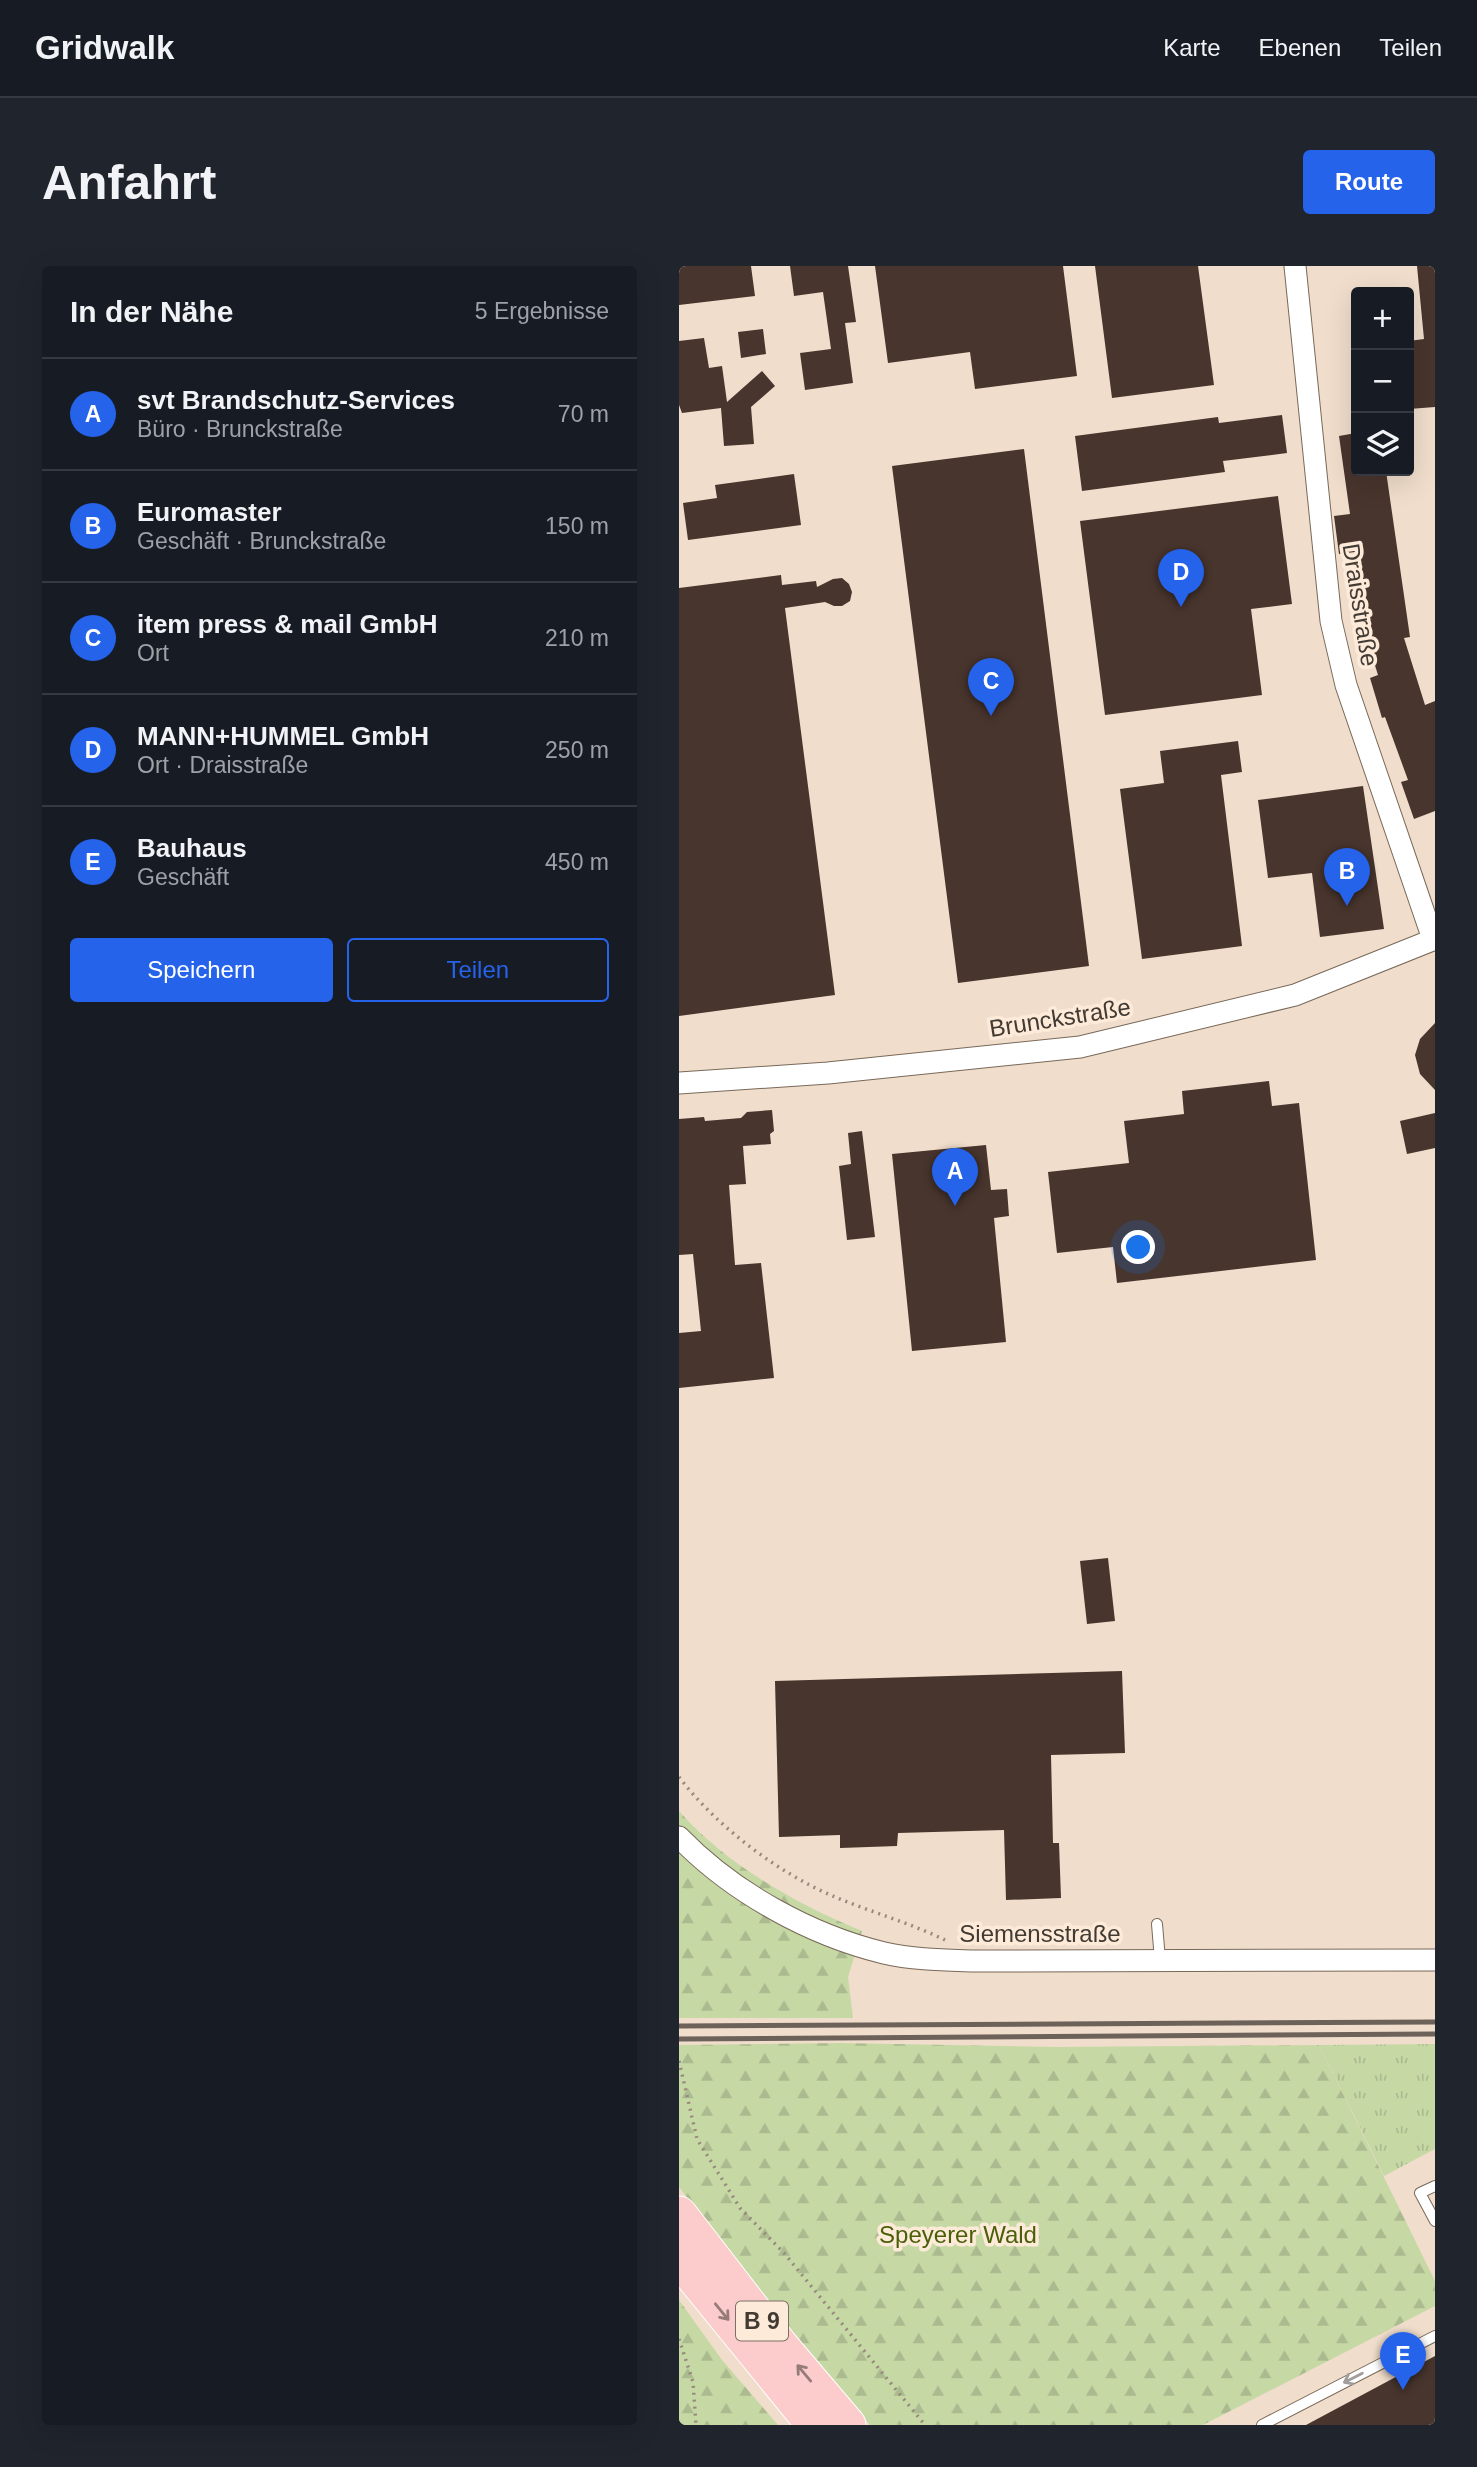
<!DOCTYPE html>
<html lang="de">
<head>
<meta charset="utf-8">
<style>
  :root { --surface:#171b24; --page:#20242c; --text:#f1f3f6; --muted:#9ea1a6; --line:#363941; --accent:#2563eb }
  body { margin:0; font-family:Helvetica,sans-serif; background:var(--page); color:var(--text) }
  .controls { position:absolute; right:21px; top:21px; display:grid; overflow:hidden; border-radius:7px; box-shadow:0 7px 28px #0002 }
  .controls button { width:63px; height:63px; display:grid; place-items:center; padding:0; border:0; border-bottom:2px solid var(--line); background:var(--surface); color:var(--text); font:35px sans-serif }
  .you { position:absolute; left:460px; top:982px; width:24px; height:24px; margin:-18px; border:5px solid #fff; border-radius:50%; background:#1a73e8; box-shadow:0 0 0 10px #1a73e833 }
  .badge { display:grid; place-items:center; width:46px; height:46px; border-radius:50%; background:var(--accent); color:#fff; font-size:23px; font-weight:700 }
  .pin { position:absolute; translate:-50% -58px; filter:drop-shadow(0 2px 4px #0008) }
  .pin::after { content:''; position:absolute; top:37px; width:24px; height:21px; background:inherit; clip-path:polygon(0 0,100% 0,50% 100%) }
  .list { margin:0; padding:0; list-style:none }
  h2 { display:flex; justify-content:space-between; align-items:center; height:91px; margin:0; padding:0 28px; font-size:30px }
  h2 small { font-size:23px; font-weight:400; color:var(--muted) }
  .list li { display:grid; grid-template-columns:46px 1fr auto; gap:21px; align-items:center; box-sizing:border-box; height:112px; padding:0 28px; border-top:2px solid var(--line) }
  .list b { display:block; font-size:26px; white-space:nowrap }
  .list p { margin:0; font-size:23px; white-space:nowrap; color:var(--muted) }
  .list em { font-size:23px; font-style:normal; color:var(--muted) }
  .actions { display:flex; gap:14px; padding:21px 28px }
  .actions a { flex:1; padding:16px 0; border:2px solid var(--accent); border-radius:7px; text-align:center; font-size:24px; color:var(--accent) }
  .actions .main { background:var(--accent); color:#fff }
  .icon { flex:none; width:38px; height:38px; fill:none; stroke:currentColor; stroke-width:2; stroke-linecap:round; stroke-linejoin:round }
  .map { position:relative; flex:none; width:756px; height:2159px; overflow:hidden; border-radius:7px }
  header { display:flex; align-items:center; gap:42px; box-sizing:border-box; height:98px; padding:0 35px; background:var(--surface); border-bottom:2px solid var(--line) }
  header strong { font-size:33px }
  nav { display:flex; gap:38px; margin-inline-start:auto; font-size:24px }
  .intro { display:flex; align-items:center; justify-content:space-between; box-sizing:border-box; height:168px; padding:0 42px }
  h1 { margin:0; font-size:49px }
  .button { padding:18px 32px; border-radius:7px; background:var(--accent); color:#fff; font-size:24px; font-weight:700 }
  main { display:flex; gap:42px; padding:0 42px }
  aside { flex:1; background:var(--surface); border-radius:7px; box-shadow:0 7px 28px #0002 }
  .map>svg:first-child { display:block }
  .grass { fill:url(#grass-tufts) }
  .forest { fill:url(#forest-firs) }
  .building { fill:#48352d }
  .lines { fill:none; stroke-linecap:round; stroke-linejoin:round }
  .service-casing { stroke:#796959; stroke-width:12 }
  .minor-casing { stroke:#796959; stroke-width:23 }
  .trunk-casing { stroke:#fff; stroke-width:37 }
  .path { stroke:#978a7d; stroke-width:3.5; stroke-dasharray:2 5; stroke-linecap:butt }
  .service { stroke:#fff; stroke-width:10 }
  .minor { stroke:#fff; stroke-width:21 }
  .trunk { stroke:#fbcccb; stroke-width:35 }
  .rail { stroke:#6c6259; stroke-width:5 }
  .oneway { stroke:#957c78 }
  .oneway2 { stroke:#a09d9a }
  .labels { text-anchor:middle; stroke-width:7; stroke-linejoin:round; paint-order:stroke }
  .shield { fill:#fdead8; stroke:#7a7065; stroke-width:2 }
  .shield-label { font-size:23px; font-weight:bold; fill:#423b34 }
  .street-label { font-size:24px; fill:#423b34; stroke:#fdead8 }
  .park-label { font-size:24px; fill:#4a5f09; stroke:#fdead8 }
</style>
</head>
<body>
<header>
<strong>Gridwalk</strong>
<nav><a>Karte</a><a>Ebenen</a><a>Teilen</a></nav>
</header>
<div class="intro"><h1>Anfahrt</h1><a class="button">Route</a></div>
<main>
<aside>
<h2>In der Nähe<small>5 Ergebnisse</small></h2>
<ul class="list">
<li><span class="badge">A</span><div><b>svt Brandschutz-Services</b><p>Büro · Brunckstraße</p></div><em>70 m</em></li>
<li><span class="badge">B</span><div><b>Euromaster</b><p>Geschäft · Brunckstraße</p></div><em>150 m</em></li>
<li><span class="badge">C</span><div><b>item press &amp; mail GmbH</b><p>Ort</p></div><em>210 m</em></li>
<li><span class="badge">D</span><div><b>MANN+HUMMEL GmbH</b><p>Ort · Draisstraße</p></div><em>250 m</em></li>
<li><span class="badge">E</span><div><b>Bauhaus</b><p>Geschäft</p></div><em>450 m</em></li>
</ul>
<div class="actions"><a class="main">Speichern</a><a>Teilen</a></div>
</aside>
<div class="map">
<svg width="756" height="2159" viewBox="0 0 756 2159">
  <defs>
    <pattern id="grass-tufts" width="24" height="20" patternUnits="userSpaceOnUse" patternTransform="scale(1.75)"><rect width="24" height="20" fill="#c6d9a5"/><path d="M3 7l-1-3M5 7V3M7 7l1-3M15 17l-1-3M17 17v-4M19 17l1-3" fill="none" stroke="#abbb8f"/></pattern>
    <pattern id="forest-firs" width="22" height="20" patternUnits="userSpaceOnUse" patternTransform="scale(1.75)"><rect width="22" height="20" fill="#c6d9a5"/><path d="M5 1l3.5 6h-7zM16 11l3.5 6h-7z" fill="#abbb8f"/></pattern>
  </defs>
  <rect width="100%" height="100%" fill="#f0ddcb"/>
  <path class="grass" d="M756,1778v105l-51,27 -65,-131z"/>
  <path class="forest" d="M0,1545c46,53 119,94 183,120l-14,46 5,41h-174z
    M161,1777l218,4 261,-2 116,236v25l-232,119h-333l-106,-125 -85,-113v-142z
    M0,2034l43,60 56,65h-99z"/>
  <path class="building" d="M0,0h72l4,30 -76,9z
    M111,0h58l8,56 -11,1 8,60 -48,7 -5,-37 31,-4 -8,-57 -29,4z
    M196,0h188l14,110 -102,13 -5,-37 -82,11z
    M416,0h103l16,119 -102,13z
    M738,0h18v141l-26,2v-68l15,-2z
    M84,63l3,25 -25,4 -3,-26z
    M25,72l5,30 13,-2 5,36 35,-31 13,15 -24,21 3,37 -30,2 -3,-38 -39,5 -3,-8v-64z
    M603,149l5,38 -64,8 2,11 -143,19 -7,-55 143,-19 1,6z
    M677,167v38h30l24,166 -6,1 21,67 10,-4v110l-21,8 -13,-37 7,-2 -23,-63 -3,1 -12,-40 8,-3 -10,-32 -13,-91 -16,2 -5,-38 16,-2 -11,-78z
    M345,183l65,517 -131,17 -66,-517z
    M115,208l7,51 -113,15 -5,-37 34,-5 -2,-13z
    M599,230l14,108 -41,5 11,86 -157,20 -25,-194z
    M102,309l1,10 34,-4 1,6 16,-8 9,-1 7,6 3,8 -2,9 -8,5h-8l-9,-4 -40,6 50,387 -156,21v-428z
    M559,475l4,31 -21,3 21,171 -100,13 -22,-170 44,-6 -4,-32z
    M684,520l21,143 -64,8 -8,-64 -44,5 -10,-78z
    M756,757v67l-15,-16 -5,-19 5,-16z
    M590,815l3,25 27,-3 17,157 -199,23 -4,-36 -56,6 -9,-81 81,-9 -5,-42 60,-7 -2,-23z
    M93,844l2,21 -4,3 1,10 -28,2 3,38 -17,1 6,80 26,-2 13,115 -95,10v-55l22,-2 -8,-77 -14,1v-136l25,-2 1,4 36,-3 6,-6z
    M756,847v35l-28,6 -7,-33z
    M183,865l13,106 -28,3 -8,-74 12,-2 -3,-31z
    M307,879l5,45 16,-1 2,27 -15,2 12,124 -94,9 -20,-197z
    M429,1292l7,63 -28,3 -7,-63z
    M443,1405l3,82 -74,2 2,88h6l2,55 -55,2 -2,-70 -106,3 -1,13 -57,2v-13l-61,2 -4,-156z
    M756,2090v69h-129z"/>
  <g class="lines">
    <defs>
      <path id="service" d="M478,1658l3,36
        M756,1920l-15,7 15,28
        M583,2159l173,-89"/>
      <path id="minor" d="M616,0l36,355 15,64 87,254
        M0,817l149,-10 252,-26 215,-52 140,-56
        M0,1571c53,55 131,98 205,116 30,7 61,7 92,8l459,-1"/>
      <path id="trunk" d="M0,1948l101,131 68,80
        M0,1993l135,166"/>
    </defs>
    <use href="#service" class="service-casing"/>
    <use href="#minor" class="minor-casing"/>
    <use href="#trunk" class="trunk-casing"/>
    <path class="path" d="M0,1511c37,49 99,96 156,120 36,15 75,26 110,43
      M0,1795l18,78 43,69 44,45 141,172
      M0,2073l14,43 3,43"/>
    <use href="#service" class="service"/>
    <use href="#minor" class="minor"/>
    <use href="#trunk" class="trunk"/>
    <path class="rail" d="M0,1760l756,-4
      M0,1773l756,-5"/>
  </g>
  <defs><path id="oneway-shaft" d="M-6 0H5M1.5-3L5.5 0L1.5 3" fill="none" stroke-width="1.6" stroke-linecap="round" stroke-linejoin="round" transform="scale(1.75)"/></defs>
  <g class="oneway">
    <use href="#oneway-shaft" transform="translate(43 2046) rotate(51)"/>
    <use href="#oneway-shaft" transform="translate(125 2107) rotate(-130)"/>
  </g>
  <use class="oneway2" href="#oneway-shaft" transform="translate(674 2112) rotate(153)"/>
  <g class="labels">
    <rect class="shield" x="57" y="2035.5" width="52" height="39" rx="5"/>
    <g class="shield-label">
      <text x="83" y="2063">B 9</text>
    </g>
    <g class="street-label">
      <text transform="translate(681 339) rotate(81)" y="8">Draisstraße</text>
      <text transform="translate(381 752) rotate(-9)" y="8">Brunckstraße</text>
      <text x="361" y="1676">Siemensstraße</text>
    </g>
    <g class="park-label">
      <text x="279" y="1977">Speyerer Wald</text>
    </g>
  </g>
</svg>
<div class="controls">
<button>+</button>
<button>−</button>
<button><svg class="icon" aria-label="layers" viewBox="0 0 24 24"><path d="M12 4l9 5-9 5-9-5zM3 14l9 5 9-5"/></svg></button>
</div>
<div class="you"></div>
<div class="pin badge" style="left:276px;top:940px">A</div>
<div class="pin badge" style="left:668px;top:640px">B</div>
<div class="pin badge" style="left:312px;top:450px">C</div>
<div class="pin badge" style="left:502px;top:341px">D</div>
<div class="pin badge" style="left:724px;top:2124px">E</div>
</div>
</main>
</body>
</html>
